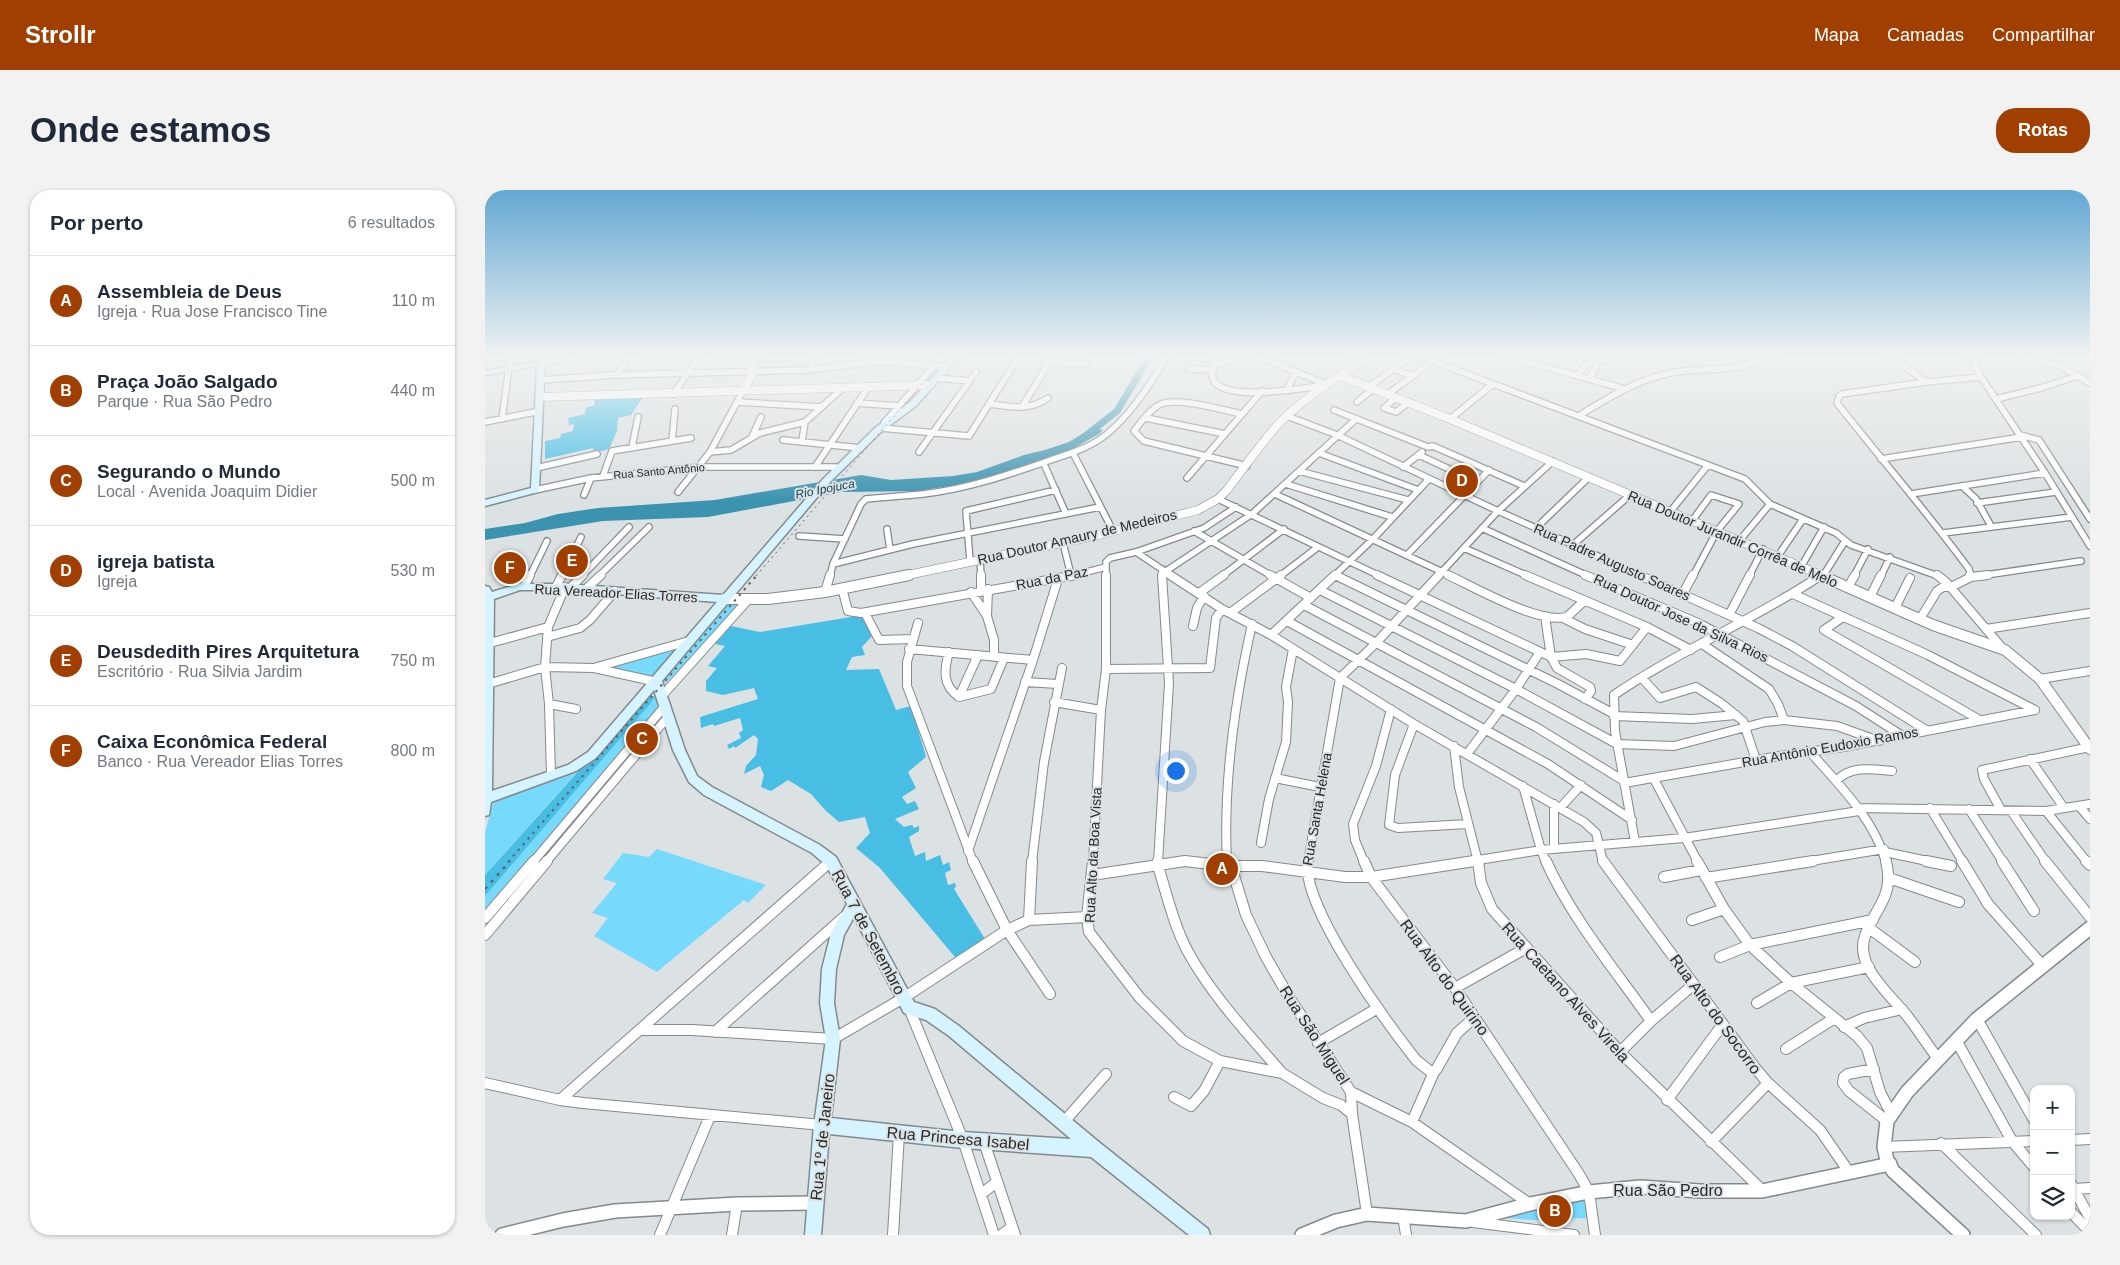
<!DOCTYPE html>
<html lang="pt">
<head>
<meta charset="utf-8">
<style>
  :root { --surface:#fff; --page:#f2f2f3; --text:#1f2937; --muted:#747a83; --line:#e0e1e3; --accent:#a13e01 }
  body { margin:0; font-family:Helvetica,sans-serif; background:var(--page); color:var(--text) }
  .controls { position:absolute; right:15px; bottom:15px; display:grid; overflow:hidden; border-radius:10px; box-shadow:0 1px 4px #0004 }
  .controls button { width:45px; height:45px; display:grid; place-items:center; padding:0; border:0; border-bottom:1px solid var(--line); background:var(--surface); color:var(--text); font:25px sans-serif }
  .you { position:absolute; left:690px; top:580px; width:18px; height:18px; margin:-12px; border:4px solid #fff; border-radius:50%; background:#1a73e8; box-shadow:0 0 0 8px #1a73e833 }
  .badge { display:grid; place-items:center; width:32px; height:32px; border-radius:50%; background:var(--accent); color:#fff; font-size:16px; font-weight:700 }
  .pin { position:absolute; translate:-50% -50%; border:2px solid #fff; box-shadow:0 1px 5px #0006 }
  .list { margin:0; padding:0; list-style:none }
  h2 { display:flex; justify-content:space-between; align-items:center; height:65px; margin:0; padding:0 20px; font-size:21px }
  h2 small { font-size:16px; font-weight:400; color:var(--muted) }
  .list li { display:grid; grid-template-columns:32px 1fr auto; gap:15px; align-items:center; box-sizing:border-box; height:90px; padding:0 20px; border-top:1px solid var(--line) }
  .list b { display:block; font-size:19px; white-space:nowrap }
  .list p { margin:0; font-size:16px; white-space:nowrap; color:var(--muted) }
  .list em { font-size:16px; font-style:normal; color:var(--muted) }
  .icon { flex:none; width:28px; height:28px; fill:none; stroke:currentColor; stroke-width:2; stroke-linecap:round; stroke-linejoin:round }
  .map { position:relative; flex:none; width:1605px; height:1045px; overflow:hidden; border-radius:20px }
  header { display:flex; align-items:center; gap:30px; box-sizing:border-box; height:70px; padding:0 25px; background:var(--accent); color:#fff }
  header strong { font-size:24px }
  nav { display:flex; gap:28px; margin-inline-start:auto; font-size:18px }
  .intro { display:flex; align-items:center; justify-content:space-between; box-sizing:border-box; height:120px; padding:0 30px }
  h1 { margin:0; font-size:35px }
  .button { padding:12px 22px; border-radius:20px; background:var(--accent); color:#fff; font-size:18px; font-weight:700 }
  main { display:flex; gap:30px; padding:0 30px }
  aside { flex:1; background:var(--surface); border-radius:20px; box-shadow:0 1px 4px #0004 }
  .map>svg:first-child { display:block }
  .green { fill:#77d9fc }
  .forest { fill:#48bee5 }
  .water { fill:#3b93b0 }
  .lines { fill:none; stroke-linecap:round; stroke-linejoin:round }
  .river { fill:#3b93b0; fill-rule:evenodd }
  .minor-far2-casing { stroke:#84898b; stroke-width:8 }
  .minor-far1-casing { stroke:#84898b; stroke-width:10 }
  .minor-casing { stroke:#84898b; stroke-width:12 }
  .tertiary-far2-casing { stroke:#84898b; stroke-width:9 }
  .tertiary-far1-casing { stroke:#84898b; stroke-width:12 }
  .tertiary-casing { stroke:#84898b; stroke-width:16 }
  .secondary-casing { stroke:#84898b; stroke-width:3 }
  .minor-far2 { stroke:#fff; stroke-width:5.5 }
  .minor-far1 { stroke:#fff; stroke-width:8 }
  .minor { stroke:#fff; stroke-width:10 }
  .tertiary-far2 { stroke:#fff; stroke-width:8 }
  .tertiary-far1 { stroke:#fff; stroke-width:10 }
  .tertiary { stroke:#fff; stroke-width:13 }
  .secondary { fill:#d6f4ff; fill-rule:evenodd }
  .rail-far2 { stroke:#616466; stroke-width:1; stroke-dasharray:2 4; stroke-linecap:butt }
  .rail-far1 { stroke:#616466; stroke-width:2; stroke-dasharray:2.5 5; stroke-linecap:butt }
  .rail { stroke:#616466; stroke-width:2.5; stroke-dasharray:3 6; stroke-linecap:butt }
  .labels { text-anchor:middle; stroke-width:4; stroke-linejoin:round; paint-order:stroke }
  .far-street-label { font-size:11px; fill:#292b2c; stroke:#dce1e3 }
  .far-water-label { font-size:12px; font-style:italic; fill:#154758; stroke:#dce1e3 }
  .street-label { font-size:14px; fill:#292b2c; stroke:#dce1e3 }
  .near-street-label { font-size:16px; fill:#292b2c; stroke:#dce1e3 }
</style>
</head>
<body>
<header>
<strong>Strollr</strong>
<nav><a>Mapa</a><a>Camadas</a><a>Compartilhar</a></nav>
</header>
<div class="intro"><h1>Onde estamos</h1><a class="button">Rotas</a></div>
<main>
<aside>
<h2>Por perto<small>6 resultados</small></h2>
<ul class="list">
<li><span class="badge">A</span><div><b>Assembleia de Deus</b><p>Igreja · Rua Jose Francisco Tine</p></div><em>110 m</em></li>
<li><span class="badge">B</span><div><b>Praça João Salgado</b><p>Parque · Rua São Pedro</p></div><em>440 m</em></li>
<li><span class="badge">C</span><div><b>Segurando o Mundo</b><p>Local · Avenida Joaquim Didier</p></div><em>500 m</em></li>
<li><span class="badge">D</span><div><b>igreja batista</b><p>Igreja</p></div><em>530 m</em></li>
<li><span class="badge">E</span><div><b>Deusdedith Pires Arquitetura</b><p>Escritório · Rua Silvia Jardim</p></div><em>750 m</em></li>
<li><span class="badge">F</span><div><b>Caixa Econômica Federal</b><p>Banco · Rua Vereador Elias Torres</p></div><em>800 m</em></li>
</ul>
</aside>
<div class="map">
<svg width="1605" height="1045" viewBox="0 0 1605 1045">
  <rect width="100%" height="100%" fill="#dce1e3"/>
  <path class="green" d="M240,412l15,1 -20,22v3l-54,55h-6z
    M199,454l-29,35 -52,-12z
    M172,505v17l-172,203v-19z
    M96,579l-6,5 -90,101v-42l9,-34z
    M172,659l109,36 -18,18 -4,-3 -87,72 -63,-36 14,-18 -16,-5 25,-30 -14,-4 20,-26 26,4z
    M1098,1007l5,21 -56,2 -27,-2 39,-14z"/>
  <path class="forest" d="M159,206l-13,19 -13,3 -1,13 -8,18 -15,4 -1,-5 -48,11v-18l15,-3 1,-4 12,-3 1,-7 -5,1 -1,-7 17,-4 1,-7 8,-1 1,-8z
    M378,425l9,21 -10,11 3,8 -13,2 -6,13 33,-1 17,41 15,-4 15,51 -18,15 8,16 -14,9 5,7 8,-3 4,8 -24,10 9,8 8,-2 2,3 5,-2v5l-10,6 6,19 10,-4 1,9 14,-6 3,10 6,-3 2,8 -6,3 3,12 7,-2 1,3 -2,3 31,50 -30,18 -75,-89 -24,-20 14,-15 -5,-16 -26,5 -14,-12 -14,-16 -23,-14 -17,11 -10,-4 3,-12 -4,-9 -16,8 2,-8 10,-11 2,-16 -4,-4 -19,13 -1,-2 -5,3 -2,-4 14,-7 -2,-5 4,-3 -3,-12 -26,8 -1,-2 -12,4 -1,-11 58,-18 -4,-11 -31,7 -17,-4v-10l11,-13 -9,-2 17,-20 -10,-2 16,-18 29,6z
    M165,505l5,2 -6,8 -164,191v-21l160,-178z"/>
  <path class="water" d="M608,237l10,3 -4,4 -43,24 -85,25 -55,8 -74,1 -134,25 -105,4 -118,19v-11l40,-6 33,-9 40,-6 117,-8 146,-25 30,5 62,-4 24,-4 47,-17 21,-5 24,-8z"/>
  <g class="lines">
    <path class="river" d="M661,166h8l-34,57 -33,26h-6v-4l33,-26z"/>
    <defs>
      <path id="minor-far2" d="M733,166c-2,6 -8,16 -5,23 9,24 92,9 113,6
        M773,166l67,28
        M866,166l9,5
        M934,166l326,123 25,25 66,29 15,12 87,31
        M1020,166l120,33
        M1406,166l35,26
        M1486,166l10,21 64,96 45,73
        M1538,166l37,10 30,17
        M565,172l36,2
        M56,173l35,-7
        M438,174l8,-8
        M730,175l28,-9
        M703,179l25,1
        M908,179l20,7
        M324,180l7,-14
        M132,185l13,-19
        M1092,185l10,-11 36,-8
        M451,188l34,3
        M1104,189l7,-12 -2,-5
        M56,190l73,-5 195,-5 74,-9 63,6
        M885,196l42,-30
        M802,199l9,-17
        M188,204l27,-38
        M903,204l45,-33
        M912,207l-13,11 12,4 13,-10
        M1511,209l45,-11 36,-12
        M252,212l84,5
        M872,212l17,-14
        M372,213l42,3
        M504,214c21,3 41,7 59,-6
        M537,217l31,-51
        M849,220l94,37 5,-1 91,40
        M757,224c-21,-4 -61,-17 -81,-10 -10,4 -20,18 -27,27l10,10 103,25
        M802,226l50,19 161,76 144,65
        M1093,226c29,-17 59,-37 93,-43 37,-7 62,2 97,-17
        M661,228l79,16
        M17,229l8,-60
        M965,229l43,-35
        M0,232l55,-11
        M399,233l50,-57
        M396,238l88,8 50,-80
        M1535,245l19,5 51,79
        M267,247l9,-20
        M298,250l78,8
        M187,251l3,-32
        M317,251l3,-19
        M147,257l6,-30
        M225,262l21,-2 29,-17 45,-11 39,-35
        M434,262l57,-80
        M588,263l40,78
        M834,263l99,37
        M934,265l58,27
        M1396,269l141,-22
        M559,274l22,50
        M330,277l54,-81
        M918,277l19,-15
        M51,278l61,-14
        M814,281l109,29
        M118,286l9,-25 79,-13
        M702,288l75,-87
        M801,294l106,33
        M1477,296l14,13 15,27
        M50,300l56,-12 109,-11h136
        M193,302l32,-40 33,-61
        M790,304l176,82
        M1426,304l134,-21
        M99,305l7,-17
        M733,309l162,77
        M1492,313l79,-11
        M1185,322l38,-47
        M1207,331l19,-26 28,9 -22,27 -24,45
        M997,338l106,48
        M1051,338l53,-51
        M402,339l3,21
        M709,341l78,45
        M1458,343l129,-16
        M314,346l46,3
        M1255,350l30,-36
        M578,353l8,32
        M1089,354l56,-49
        M979,358l64,28
        M651,362l36,24
        M922,365l82,-85
        M1293,366l25,-37
        M495,369l1,17
        M485,371l-4,-50 90,-21
        M348,374l80,-20 187,-37
        M621,377v9
        M1316,377l23,-40
        M677,379v7
        M681,381l86,-57 104,-95
        M45,386l17,-35
        M77,386l19,-39
        M97,386l47,-49
        M114,386l50,-49
        M345,386l3,-12 28,-60 5,-5c19,-2 38,-3 57,-5 43,-5 85,-19 125,-33 20,-7 42,-13 59,-27 25,-21 44,-50 60,-78
        M586,386l35,-9v-5l4,-4 26,-6 68,-24 32,-21
        M737,386l62,-47
        M795,386l38,-29
        M849,386l39,-37 56,-60
        M953,386l60,-65 55,-50
        M1264,386l14,-27
        M1338,386l22,-35
        M1369,386l14,-27
        M1396,386l9,-19
        M1486,386l-2,-7c-42,-57 -88,-110 -132,-166l2,-7 3,-2 84,-12 55,-5
        M1494,386l102,-15"/>
      <path id="minor-far1" d="M496,385v15
        M685,385l52,34 49,26 143,89 170,98 12,11 7,29
        M785,385l41,23
        M850,385l223,109 56,30
        M892,385l174,82
        M963,385c28,13 90,49 119,42l17,-16
        M1040,385l122,52 44,23
        M1100,385l113,48 158,83 45,29
        M1154,385l119,53 34,18 134,84
        M1452,385l9,7 58,68
        M1485,385l1,2
        M1337,387l2,-2
        M40,395l5,-10
        M71,397l6,-12
        M86,397l12,-12
        M1363,397l7,-12
        M102,398l14,-13
        M357,398l6,23 13,2 215,-38
        M503,399l-1,27 7,24v17
        M835,400l196,99 101,55 57,2 91,-24 19,-2 53,6 42,15
        M340,402l5,-17
        M486,402l16,24
        M714,403l25,-18
        M1308,404l135,61 107,55
        M1197,405l11,-20
        M1385,407l11,-22
        M819,415l232,122 88,54
        M1410,418l15,-30
        M380,423l14,27 34,-1
        M745,423l51,-38
        M1244,425l21,-40
        M1060,426l6,41 6,11 33,19 1,4 -6,8
        M1358,427l-19,13 154,89
        M1078,428l22,11 48,16
        M1435,429l17,-28 6,-4h8l20,-10 17,-2
        M802,431l261,143 84,56
        M433,433l-11,39v24l66,176
        M708,436l4,-18 7,-12
        M1501,439l104,-16
        M786,445l64,-60
        M62,447l33,-9 10,-8 25,-29
        M5,453l58,-16
        M1217,454l67,45 9,15 6,16
        M424,459l124,11
        M464,462c-5,18 -7,33 10,45
        M1066,467l35,-3 34,7 27,-34
        M112,477l92,-26
        M621,479l104,-1 6,-50 6,-9
        M1157,488l18,20 36,-11 25,16 22,18 13,39
        M1555,489l50,-8
        M540,492l33,2
        M3,494l57,-17 49,1 63,14
        M176,507l87,-97
        M474,507l32,-8 13,-31
        M474,507l19,-42
        M569,512l47,8
        M64,514l27,5
        M1129,526l78,3 44,-4
        M929,534l-19,51 -6,50 9,3 70,-4
        M969,556l5,41 19,75
        M1326,563c29,33 63,66 75,109
        M982,564l49,-65 24,-37
        M1545,569l34,49
        M66,585l-2,-71 -4,-37 3,-40 17,-40
        M790,588l45,9
        M1169,589l44,83
        M1351,591c15,-16 36,-12 56,-10
        M1139,593l161,-28 59,-8 191,-37
        M1038,596l18,64 5,12
        M1069,614v45
        M1594,616l11,13
        M1075,618l21,-23
        M1372,618l189,3 44,-7
        M1445,618l33,54
        M1484,619l34,53
        M1516,620l-17,-31 -2,-9 108,-23
        M1526,621l35,51
        M1561,621l41,51
        M1150,652l-20,-111 -1,-36c66,-45 140,-75 206,-119
        M776,653l8,-44 17,-57 2,-40 -2,-15 7,-38
        M483,661l65,-191 25,-81
        M1400,662l47,10
        M48,672l131,-155
        M61,672l121,-144
        M547,672l12,-100 18,-94
        M608,672l8,-152 5,-41v-94
        M673,672l11,-179 -7,-108
        M694,672h13
        M742,672c-4,-78 8,-162 25,-238
        M823,672l32,-184 35,-34 64,-69
        M879,672l-9,-22 -2,-16 23,-58 15,-57
        M981,672l75,-12 143,-12 175,-27
        M1320,672l79,-13"/>
      <path id="minor" d="M488,671l34,69 43,64
        M608,671l-6,56 2,15 51,66 43,43 37,20 62,12 41,25 18,7 11,9
        M673,671v5c9,29 16,60 30,86 25,45 61,83 94,121
        M742,671v5
        M823,671c-8,44 79,162 108,199l15,12 5,-2 21,-37 18,-16
        M879,671l7,16 84,111 124,186 10,18 6,43
        M993,671l3,22 11,26 128,143 142,138
        M1061,671c25,56 69,109 105,160
        M1118,671l153,208 12,14 52,47 29,42
        M1212,671l27,48 26,36 41,38 66,53 10,12 13,44 11,21
        M1401,671c1,6 3,13 2,19 0,21 -17,36 -23,56 -11,30 26,59 43,81 11,14 20,29 31,43
        M1441,671l25,5
        M1477,671l26,43 54,61
        M1517,671l32,50
        M1560,671l45,56
        M1601,671l4,4
        M746,676l15,49 20,42 23,40 62,95 61,30 118,82
        M607,685l93,-14 42,5h35l83,11h26l103,-16
        M1179,687l37,-7
        M1221,688l107,-17
        M1404,688l70,24
        M0,728l49,-57
        M544,730l3,-59
        M1207,730l32,-11
        M1384,738l46,34
        M0,745l62,-74
        M1235,767l30,-12 123,-25
        M970,798l71,-40
        M1272,813l34,-20 78,-16
        M424,818l54,132 31,95
        M1492,829l57,101
        M1359,837l20,-9 38,-9
        M155,840h52l141,9 72,-42 102,-67 22,-10 58,-3
        M230,842l129,-115
        M1471,850l56,101 22,26
        M833,853l60,-35
        M1301,859l47,-30
        M1135,862l31,-31 43,-37
        M1389,879l-26,5 -4,3 -1,6 6,8 38,30
        M0,893l75,17 23,3 239,22
        M866,902l1,22 15,100
        M689,907l17,9 13,-15 16,-30
        M75,910l271,-239
        M1182,910l56,-76
        M927,932l22,-50
        M578,933l43,-49
        M1586,950l19,-1
        M499,952l31,93
        M1226,952l57,-59
        M1456,953l95,92
        M1399,957l150,-6
        M1586,994l19,34
        M1589,999l16,-1
        M496,1004l16,-12
        M1586,1022l19,20
        M918,1025l3,20
        M988,1032l101,13
        M175,1045l50,-119
        M247,1045l5,-31
        M408,1045l6,-101
        M516,1045l11,-8"/>
      <path id="tertiary-far2" d="M856,186l109,43 373,157
        M258,201l8,-14 5,-21
        M56,207l389,-12
        M418,386l191,-40 104,-26 20,-11 9,-9c15,-20 30,-41 47,-61 21,-25 68,-56 97,-73"/>
      <path id="tertiary-far1" d="M1335,385l113,50 72,25 35,29 50,70
        M239,409h44l57,-7 84,-17"/>
      <path id="tertiary" d="M17,1045l61,-15 52,-9 122,-7 78,-1
        M817,1045l34,-14 31,-7 99,7 64,-17 59,-12 51,-5 60,4h62l128,-27
        M1478,1045l-70,-64 -6,-11 -3,-13 3,-26 20,-29 70,-73 113,-91"/>
      <path id="secondary" d="M467,166h8l-44,50 -35,26 -51,50 -168,199 23,69 12,26 15,11 108,58 16,12 78,145 21,7 24,17 141,117 108,86 2,6h-21l-98,-78 -128,-9 -134,-14 -8,101h-16l9,-110 12,-86 -6,-36 2,-34 9,-36 16,-29 -21,-39 -14,-12 -108,-58 -15,-13 -16,-32 -19,-60 -58,68 -20,13 -85,31 -2,13 -4,1v-230l4,1 3,5 33,-10 5,2h35l158,11 101,-117 51,-50 35,-26zM35,400h45l152,12 -129,150 -20,13 -76,26 2,-192zM369,727l50,96 22,7 23,16 122,103 -108,-7 -132,-14 9,-79 -6,-36 2,-34 8,-34z
        M56,171l4,2 -6,127 -1,2 -53,14v-6l46,-12 6,-122 -52,9v-4z"/>
    </defs>
    <use href="#minor-far2" class="minor-far2-casing"/>
    <use href="#minor-far1" class="minor-far1-casing"/>
    <use href="#minor" class="minor-casing"/>
    <use href="#tertiary-far2" class="tertiary-far2-casing"/>
    <use href="#tertiary-far1" class="tertiary-far1-casing"/>
    <use href="#tertiary" class="tertiary-casing"/>
    <use href="#secondary" class="secondary-casing"/>
    <use href="#minor-far2" class="minor-far2"/>
    <use href="#minor-far1" class="minor-far1"/>
    <use href="#minor" class="minor"/>
    <use href="#tertiary-far2" class="tertiary-far2"/>
    <use href="#tertiary-far1" class="tertiary-far1"/>
    <use href="#tertiary" class="tertiary"/>
    <use href="#secondary" class="secondary"/>
    <path class="rail-far2" d="M271,386l190,-220"/>
    <path class="rail-far1" d="M23,672l249,-287"/>
    <path class="rail" d="M0,699l25,-28"/>
  </g>
  <linearGradient id="sky" x2="0" y2="1"><stop stop-color="#63a7d2"/><stop offset="0.53" stop-color="#eff2f2"/><stop offset="1" stop-color="#eff2f2" stop-opacity="0"/></linearGradient>
  <rect width="1605" height="312" fill="url(#sky)"/>
  <g class="labels">
    <g class="far-street-label">
      <text transform="translate(174 281) rotate(-5)" y="4">Rua Santo Antônio</text>
    </g>
    <g class="far-water-label">
      <text transform="translate(340 299) rotate(-11)" y="4">Rio Ipojuca</text>
    </g>
    <g class="street-label">
      <text transform="translate(592 347) rotate(-13)" y="5">Rua Doutor Amaury de Medeiros</text>
      <text transform="translate(1248 349) rotate(23)" y="5">Rua Doutor Jurandir Corrêa de Melo</text>
      <text transform="translate(1127 372) rotate(24)" y="5">Rua Padre Augusto Soares</text>
      <text transform="translate(567 388) rotate(-11)" y="5">Rua da Paz</text>
      <text transform="translate(131 403) rotate(3)" y="5">Rua Vereador Elias Torres</text>
      <text transform="translate(1196 428) rotate(25)" y="5">Rua Doutor Jose da Silva Rios</text>
      <text transform="translate(1345 557) rotate(-10)" y="5">Rua Antônio Eudoxio Ramos</text>
      <text transform="translate(832 619) rotate(-80)" y="5">Rua Santa Helena</text>
      <text transform="translate(608 665) rotate(-87)" y="5">Rua Alto da Boa Vista</text>
    </g>
    <g class="near-street-label">
      <text transform="translate(384 742) rotate(62)" y="6">Rua 7 de Setembro</text>
      <text transform="translate(960 787) rotate(54)" y="6">Rua Alto do Quirino</text>
      <text transform="translate(1081 802) rotate(48)" y="6">Rua Caetano Alves Virela</text>
      <text transform="translate(1231 824) rotate(54)" y="6">Rua Alto do Socorro</text>
      <text transform="translate(830 845) rotate(57)" y="6">Rua São Miguel</text>
      <text transform="translate(337 947) rotate(-84)" y="6">Rua 1º de Janeiro</text>
      <text transform="translate(473 948) rotate(5)" y="6">Rua Princesa Isabel</text>
      <text x="1183" y="1006">Rua São Pedro</text>
    </g>
  </g>
</svg>
<div class="controls">
<button>+</button>
<button>−</button>
<button><svg class="icon" aria-label="layers" viewBox="0 0 24 24"><path d="M12 4l9 5-9 5-9-5zM3 14l9 5 9-5"/></svg></button>
</div>
<div class="you"></div>
<div class="pin badge" style="left:737px;top:679px">A</div>
<div class="pin badge" style="left:1070px;top:1021px">B</div>
<div class="pin badge" style="left:157px;top:549px">C</div>
<div class="pin badge" style="left:977px;top:291px">D</div>
<div class="pin badge" style="left:87px;top:371px">E</div>
<div class="pin badge" style="left:25px;top:378px">F</div>
</div>
</main>
</body>
</html>
